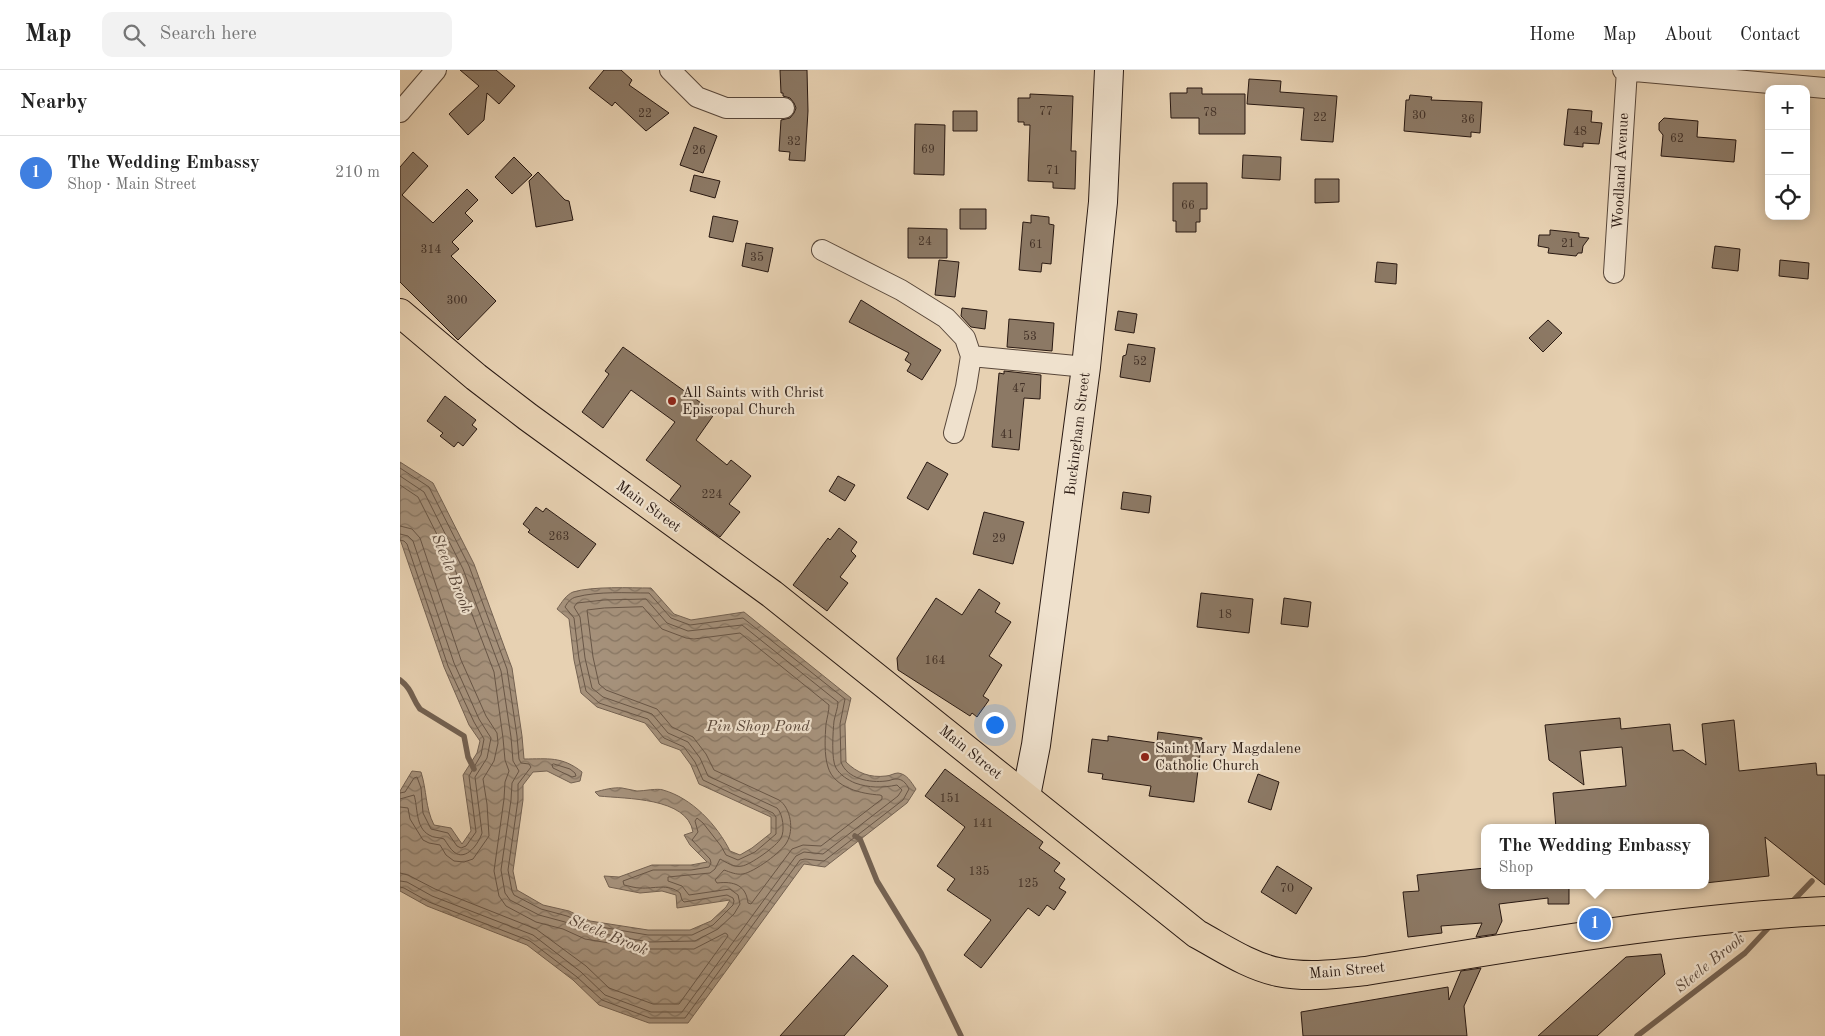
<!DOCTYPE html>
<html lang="en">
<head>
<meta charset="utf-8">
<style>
  :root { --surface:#fff; --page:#f2f2f2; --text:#222; --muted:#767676; --line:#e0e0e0; --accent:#8f2418 }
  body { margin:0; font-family:"Old Standard TT",serif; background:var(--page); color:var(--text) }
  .controls { position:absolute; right:15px; top:15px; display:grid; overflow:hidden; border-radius:10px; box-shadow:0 2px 12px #0003 }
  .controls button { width:45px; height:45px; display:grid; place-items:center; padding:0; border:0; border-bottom:1px solid var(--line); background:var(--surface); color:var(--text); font:25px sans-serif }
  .you { position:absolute; left:594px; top:654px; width:18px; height:18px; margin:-12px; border:4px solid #fff; border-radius:50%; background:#1a73e8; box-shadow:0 0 0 8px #1a73e833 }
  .badge { display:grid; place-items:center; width:32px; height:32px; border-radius:50%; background:var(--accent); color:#fff; font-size:16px; font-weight:700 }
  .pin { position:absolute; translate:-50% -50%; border:2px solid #fff; box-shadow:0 1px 5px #0006 }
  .popup { position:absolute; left:1081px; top:754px; width:228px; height:65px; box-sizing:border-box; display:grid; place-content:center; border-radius:10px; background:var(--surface); filter:drop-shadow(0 1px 4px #0005); font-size:16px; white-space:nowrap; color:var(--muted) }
  .popup b { font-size:19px; color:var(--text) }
  .popup::after { content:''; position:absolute; left:50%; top:100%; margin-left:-10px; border:10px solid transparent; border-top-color:var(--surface) }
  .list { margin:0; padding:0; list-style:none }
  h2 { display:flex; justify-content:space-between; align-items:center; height:65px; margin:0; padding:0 20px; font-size:21px }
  h2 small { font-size:16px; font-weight:400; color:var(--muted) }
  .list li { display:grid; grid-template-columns:32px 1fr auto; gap:15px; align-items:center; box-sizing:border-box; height:75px; padding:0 20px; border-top:1px solid var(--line) }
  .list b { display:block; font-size:19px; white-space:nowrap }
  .list p { margin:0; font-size:16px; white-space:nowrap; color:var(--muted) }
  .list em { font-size:16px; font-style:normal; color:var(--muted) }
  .icon { flex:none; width:28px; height:28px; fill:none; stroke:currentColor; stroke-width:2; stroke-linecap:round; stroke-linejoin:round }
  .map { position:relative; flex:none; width:1425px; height:966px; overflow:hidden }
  header { display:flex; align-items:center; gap:30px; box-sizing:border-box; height:70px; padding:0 25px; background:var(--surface); border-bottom:1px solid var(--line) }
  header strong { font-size:24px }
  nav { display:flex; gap:28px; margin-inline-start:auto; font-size:18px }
  .search { width:350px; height:45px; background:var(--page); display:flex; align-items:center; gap:12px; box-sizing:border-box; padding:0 18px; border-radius:10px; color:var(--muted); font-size:19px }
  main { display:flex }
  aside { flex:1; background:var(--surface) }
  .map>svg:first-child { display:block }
  .water { fill:url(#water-waves); stroke:#746252 }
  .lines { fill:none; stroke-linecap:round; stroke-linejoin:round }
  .shore { stroke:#685647; stroke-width:1 }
  .stream { stroke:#746252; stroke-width:5.5 }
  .building { fill:#8c7965; stroke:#291912 }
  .minor-casing { stroke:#58473a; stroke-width:22 }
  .secondary-casing { stroke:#291912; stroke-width:30 }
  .primary-casing { stroke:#291912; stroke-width:30 }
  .minor { stroke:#efe1cd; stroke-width:20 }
  .secondary { stroke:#efe1cd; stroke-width:28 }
  .primary { stroke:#e7d1b2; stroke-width:28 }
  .poi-dot { fill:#8f2418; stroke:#efe1cd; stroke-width:2 }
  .labels { text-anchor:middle; stroke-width:4.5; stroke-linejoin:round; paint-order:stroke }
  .number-label { font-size:12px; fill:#423127 }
  .street-label { font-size:15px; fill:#291912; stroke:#efe1cd }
  .poi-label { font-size:15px; fill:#291912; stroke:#efe1cd; text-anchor:start }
  .water-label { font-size:16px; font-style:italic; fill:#5b493c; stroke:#efe1cd }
</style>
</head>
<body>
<header>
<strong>Map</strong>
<div class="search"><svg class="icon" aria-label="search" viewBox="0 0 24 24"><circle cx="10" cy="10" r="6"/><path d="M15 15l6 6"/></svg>Search here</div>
<nav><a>Home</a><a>Map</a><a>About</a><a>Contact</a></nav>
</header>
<main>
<aside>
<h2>Nearby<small></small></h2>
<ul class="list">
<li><span class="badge" style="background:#3f7fe0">1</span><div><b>The Wedding Embassy</b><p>Shop · Main Street</p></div><em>210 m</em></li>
</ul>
</aside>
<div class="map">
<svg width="1425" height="966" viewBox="0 0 1425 966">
  <defs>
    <pattern id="water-waves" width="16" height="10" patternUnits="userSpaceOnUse" patternTransform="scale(1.25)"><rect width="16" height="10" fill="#a6927c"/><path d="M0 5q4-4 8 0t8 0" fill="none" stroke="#877664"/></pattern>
  </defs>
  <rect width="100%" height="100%" fill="#e7d1b2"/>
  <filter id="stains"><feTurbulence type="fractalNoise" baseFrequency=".004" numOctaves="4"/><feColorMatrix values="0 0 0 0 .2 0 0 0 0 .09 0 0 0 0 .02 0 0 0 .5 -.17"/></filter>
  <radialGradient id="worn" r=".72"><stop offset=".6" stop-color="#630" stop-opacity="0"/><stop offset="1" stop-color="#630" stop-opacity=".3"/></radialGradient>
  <path class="water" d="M0,392l33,21 41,81 38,104 10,68 2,23c24,0 38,-3 58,13l-2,9 -9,2 -24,-12 -14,1 -10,13v15l-10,71 4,19 26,15 26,6 21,10 58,9h42l21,-9 15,-14 4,-7 -53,8 -1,-13 -14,-4 -22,2 -31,-6 -5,-11 15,1 33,-12h39l16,-3 -17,-17 -6,-10 9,-3c-6,-35 -67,-33 -94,-36l-4,-4c8,-2 18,-5 27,-4 5,1 10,2 15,3 7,0 21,-3 26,-1 29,8 54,35 67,61l10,4 12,-7 19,-15v-16l-72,-33 -8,-19 -11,-15 -19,-7 -16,-20 -48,-16 -16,-14 -7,-33 -5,-41 -12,-10c5,-7 9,-14 16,-17 20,-6 57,-4 78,-4l23,26 17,6 53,-8 107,86 -6,26 1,38c11,11 24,16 40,14 4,0 8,-3 12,-3 9,1 13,9 18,16l-9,14 -82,64 -21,-3 -116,159h-39l-50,-18 -26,-25 -46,-35 -100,-39 -27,-15v-100l12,-20 9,1c6,19 4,35 13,53l17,3 11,16 9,-13 -8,-56 14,-22 3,-12 -11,-16 -25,-58 -44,-128z"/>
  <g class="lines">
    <path class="shore" d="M0,398l29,19 40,79 38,103 10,67 2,23 2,4 8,1 2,3 -13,17v16l-10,70 4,21 2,4 27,14 26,7 22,9 59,10h44l21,-10 20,-20 1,-4 -1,-3 -6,-3 -43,7 -2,-2 -2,-7c-12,-10 -26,-4 -40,-5 -5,0 -11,-2 -16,-3l-1,-4 30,-11h38l18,-3 2,-4 -1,-4 -18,-19 6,-8 -3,-11 2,-3 6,5 18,23 5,9 12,5 17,-8 21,-18v-17l-3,-4 -70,-33 -8,-18 -11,-15 -20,-9 -16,-19 -49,-16 -13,-12 -7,-32 -5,-41 -9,-11c2,-4 6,-9 11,-10 23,-6 50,-4 73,-4l22,25 19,7 53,-7 102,81 -5,25 1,38c6,17 29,21 45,19 4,0 8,-3 12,-2 6,1 9,6 11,10l-6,11 -79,61 -19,-2 -5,1 -115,158h-35l-48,-18 -25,-23 -47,-36 -101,-39 -25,-14 -4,-1
      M0,406l24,16 39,77 38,102 10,66 2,24 6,10 -7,12 -1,17 -10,70 4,23 5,7 29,15 26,7 22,9 62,11 46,-1 23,-12 16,-15 6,-10 -2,-9 -8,-6 -41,6 -7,-9 -14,-5v-4l42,-4 5,-4 5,-10c6,3 14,9 22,7 8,-1 35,-20 39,-28 4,-7 2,-24 -4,-30l-69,-32 -8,-18 -12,-16 -20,-9 -16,-19 -49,-17 -11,-9 -7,-30 -5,-41 -6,-10 3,-4 27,-3 42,-1 21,24 21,8 54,-6 96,77c0,6 -3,13 -4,19 -1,10 -3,39 2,47 4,7 12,12 19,15 14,5 27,5 42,2l5,5 -4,6 -75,58 -19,-2 -8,4 -114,156h-31l-46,-17 -24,-23 -48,-37 -101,-39 -25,-14 -7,-1
      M0,415l18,12 38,75 38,100 9,66 2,22 4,11 -4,11 -1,17 -10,72 5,25 7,10 30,16 27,7 22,10 60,10h49l31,-16 2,1 1,2 -49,68h-26l-44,-16 -23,-22 -50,-37 -101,-40 -27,-14 -8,-2
      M0,456l12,3 8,9 41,122 25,56 11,17 1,10 -4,18 -11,18 4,25 2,32 -16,23 -9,3 -10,-1 -8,-6 -6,-10 -11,-2 -6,-3 -13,-21 -2,-11 -8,-1
      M0,464l8,2 5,5 41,122 25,56 12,19 -4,20 -12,19 7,56c-3,10 -16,29 -28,19 -4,-3 -7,-9 -10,-13 -5,-2 -11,-1 -15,-4 -14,-8 -11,-28 -15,-40l-14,4
      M0,470l4,1 3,3 41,122 26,56 10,17 -3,16 -12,21 7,56 -10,14 -5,2 -4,-2 -9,-13 -17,-4 -8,-16 -2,-25 -4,-11 -3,1 -9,14 -5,1
      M243,537l19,22 24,9 8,1 46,-6 89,72c0,6 -2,13 -3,19 -1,13 -2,31 2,43 6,21 34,27 52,28l2,1v3l-61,47 -18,-1 -11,4 -41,55 -3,-1c-2,-18 -14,-22 -31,-20l-2,-3 9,-10c6,2 12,5 19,4 11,-2 39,-22 44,-32 7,-12 4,-34 -8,-42l-65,-30 -8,-16 -13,-17 -21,-10 -15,-18 -51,-19 -7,-6 -6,-27 -6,-47 17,-2z
      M154,694l16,5 5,4 1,3 -4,1 -19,-9 -1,-3z"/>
    <path class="stream" d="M0,610c13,10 11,17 20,29l44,27 4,21 6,12
      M455,766l5,3 17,42 44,72 40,83
      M1390,834l22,-23
      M1237,966l108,-83 27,-29"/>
  </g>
  <path class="building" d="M60,0h36l19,16 -16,18 -12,-11 -3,27 -16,15 -19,-21 30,-28z
    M204,0h17l11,10 -3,5 40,28 -23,18 -31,-29 -3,4 -23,-18z
    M380,0h27l1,41 -3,50 -16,-1 1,-8 -11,-1 2,-31 9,-2 4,-5 2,-5 -2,-5 -4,-5 -7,-2v-3h-2z
    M849,9l32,2 -1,11 57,4 -4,46 -32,-2 3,-32 -57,-4z
    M787,18h15v6h43v40h-46v-16h-28l-1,-25h17z
    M630,24l43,2 -2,55h5l-1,38 -22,-1v-6l-25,-1 2,-56h-6v-3h-6v-24h12z
    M1010,25l22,2 -1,3 51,2 -2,31 -9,-1v5l-67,-6 2,-31h3z
    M1168,39l24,2 -1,11 11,1 -3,21 -16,-1v4l-19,-2z
    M553,41h24v20h-24z
    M1264,48l34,3 -1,16 39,3 -2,22 -73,-6 2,-21 -4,-5v-7z
    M515,54l30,1 -1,50 -30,-1z
    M294,57l23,9 -14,37 -23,-8z
    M13,82l15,14 -26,29 31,28 34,-34 11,11 -13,13 8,8 -21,21 7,7 -8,7 45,45 -38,39 -58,-58v-115z
    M843,85l38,2 -1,23 -38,-2z
    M114,87l18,18 -20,19 -17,-17z
    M138,102l27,28 4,1 4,19 -37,7 -7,-46z
    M294,105l26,6 -5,17 -25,-7z
    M915,109h24v23l-24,1z
    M773,113h34v26h-7v13h-4v10h-20v-11h-3z
    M560,139h26v20h-26z
    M631,145l18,2v7l5,1 -3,39 -9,-1 -1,9 -22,-2 4,-48 8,1z
    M313,146l25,5 -5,21 -24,-5z
    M508,158l39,1v29h-39z
    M1150,160l29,3v4l10,1 -6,8 -1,7h-4l-2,3 -28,-3 1,-5 -11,-2 1,-11h11z
    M346,173l27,5 -5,24 -26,-6z
    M1315,176l25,3 -2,22 -26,-3z
    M539,190l20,2 -4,35 -20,-2z
    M1380,190l29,3 -1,16 -29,-3z
    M977,192l20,2 -1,20 -21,-2z
    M461,230l80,50 -19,30 -15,-9 4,-7 -6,-4 4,-7 -60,-31z
    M562,238l25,3 -2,18 -14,-2 -10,-11z
    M718,241l19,3 -3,19 -19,-3z
    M609,249l45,4 -2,28 -45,-4z
    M1148,250l14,13 -19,19 -14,-14z
    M728,274l27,4 -5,34 -30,-5 3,-21 3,-1z
    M223,277l92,66 -19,27 31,25 4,-5 20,16 -22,28 11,8 -20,25 -50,-37 11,-14 -35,-26 29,-38 -44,-32 -28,38 -21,-16 27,-38 -4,-3z
    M604,301l37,4 -1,24 -16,-1 -5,52 -27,-3 7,-74 5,1z
    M45,326l31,24 -4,5 5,4 -14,17 -5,-4 -4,5 -14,-11 3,-3 -16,-12z
    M527,392l21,12 -20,36 -21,-12z
    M438,406l17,9 -10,16 -16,-10z
    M723,422l28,4 -2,17 -28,-4z
    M136,437l7,5 3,-4 50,36 -18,24 -50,-36 2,-2 -7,-6z
    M584,442l40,10 -11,42 -40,-10z
    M439,458l18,14 -6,9 5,5 -16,21 8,6 -21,28 -34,-26 35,-47 2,2z
    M579,519l21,14 -5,9 16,10 -22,34 13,9 -19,31 6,4 -12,17 -5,-4 -2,3 -72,-46 -1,-12 39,-60 26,17z
    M801,523l52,6 -4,34 -52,-6z
    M884,528l27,4 -3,25 -27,-3z
    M1220,648l1,11 49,-5 3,27 10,-1 23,15 -4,-41 32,-4 5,51 77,-8 1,12h8v110l-60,-48 4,39 -64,7v-55h-149l-3,-35 73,-7 -4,-39 -42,4 4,34 -35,-25 -4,-35z
    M758,662l44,6 -8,64 -45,-6 2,-10 -49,-7 1,-5 -15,-2 4,-33 16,2v-5l49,7z
    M545,699l98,73 -4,6 21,15 -6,8 11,8 -6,9 7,4 -12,18 -7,-5 -8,11 -11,-8 -47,60 -17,-13 27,-35 -44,-30 8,-11 -18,-13 28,-39 -40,-31z
    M858,704l21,8 -8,28 -23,-8z
    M877,796l35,22 -16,26 -35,-22z
    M1085,798v17h84v19h-21v-6l-49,6 3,17 -6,13 -20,3 6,-14 -41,3 1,7 -34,4 -5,-45 16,-1 -2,-16z
    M1261,884l4,20 -68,62h-59l88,-79z
    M453,885l35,31 -44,50h-64z
    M1081,898l-17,38 3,30h-164l-2,-24 147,-25 1,13 12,-29z"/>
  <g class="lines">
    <defs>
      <path id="minor" d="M270,0l27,27 29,11h58
        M1223,0l202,18
        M0,42l36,-42
        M422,180l79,40 45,28 19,20 6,18 -5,31 -12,46
        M1214,203l13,-203
        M571,286l115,11"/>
      <path id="secondary" d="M626,726l10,-51 50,-378 17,-165 6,-132"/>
      <path id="primary" d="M0,243l76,64 52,40 244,177 425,340c26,14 52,32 81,38 29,6 59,2 88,-1 152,-25 305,-52 459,-60"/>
    </defs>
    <use href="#minor" class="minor-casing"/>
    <use href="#secondary" class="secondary-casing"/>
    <use href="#primary" class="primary-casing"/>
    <use href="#minor" class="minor"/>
    <use href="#secondary" class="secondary"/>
    <use href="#primary" class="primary"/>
  </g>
  <g class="poi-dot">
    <circle cx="272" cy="331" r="5"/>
    <circle cx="745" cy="687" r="5"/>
  </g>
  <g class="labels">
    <g class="number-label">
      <text x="646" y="45">77</text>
      <text x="810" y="46">78</text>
      <text x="245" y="47">22</text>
      <text x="1019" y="49">30</text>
      <text x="920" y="51">22</text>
      <text x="1068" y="53">36</text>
      <text x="1180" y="65">48</text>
      <text x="1277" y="72">62</text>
      <text x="394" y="75">32</text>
      <text x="528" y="83">69</text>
      <text x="299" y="84">26</text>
      <text x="653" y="104">71</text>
      <text x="788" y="139">66</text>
      <text x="525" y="175">24</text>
      <text x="1168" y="177">21</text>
      <text x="636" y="178">61</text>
      <text x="31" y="183">314</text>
      <text x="357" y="191">35</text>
      <text x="57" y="234">300</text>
      <text x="630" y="270">53</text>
      <text x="740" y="295">52</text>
      <text x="619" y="322">47</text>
      <text x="607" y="368">41</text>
      <text x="312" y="428">224</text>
      <text x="159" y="470">263</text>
      <text x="599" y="472">29</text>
      <text x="825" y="548">18</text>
      <text x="535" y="594">164</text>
      <text x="550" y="732">151</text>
      <text x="583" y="757">141</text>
      <text x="579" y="805">135</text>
      <text x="628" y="817">125</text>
      <text x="887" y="822">70</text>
    </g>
    <g class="street-label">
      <text transform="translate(1220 101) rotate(-87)" y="5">Woodland Avenue</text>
      <text transform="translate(677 364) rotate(-83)" y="5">Buckingham Street</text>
      <text transform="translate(249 436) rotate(36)" y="5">Main Street</text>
      <text transform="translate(571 682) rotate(39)" y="5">Main Street</text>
      <text transform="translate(947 900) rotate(-5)" y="5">Main Street</text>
    </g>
    <g class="poi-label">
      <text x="282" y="327">All Saints with Christ<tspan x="282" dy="17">Episcopal Church</tspan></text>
      <text x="755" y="683">Saint Mary Magdalene<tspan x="755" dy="17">Catholic Church</tspan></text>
    </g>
    <g class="water-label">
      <text transform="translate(53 503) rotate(68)" y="6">Steele Brook</text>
      <text x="358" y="661">Pin Shop Pond</text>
      <text transform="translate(209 864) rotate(22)" y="6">Steele Brook</text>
      <text transform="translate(1309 892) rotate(-39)" y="6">Steele Brook</text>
    </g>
  </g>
  <rect width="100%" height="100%" filter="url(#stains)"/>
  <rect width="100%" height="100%" fill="url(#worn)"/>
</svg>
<div class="controls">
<button>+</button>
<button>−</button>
<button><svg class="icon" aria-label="locate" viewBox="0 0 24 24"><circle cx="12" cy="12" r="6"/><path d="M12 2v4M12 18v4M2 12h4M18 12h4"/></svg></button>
</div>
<div class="you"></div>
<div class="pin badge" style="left:1195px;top:854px;background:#3f7fe0">1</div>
<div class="popup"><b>The Wedding Embassy</b>Shop</div>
</div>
</main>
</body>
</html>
